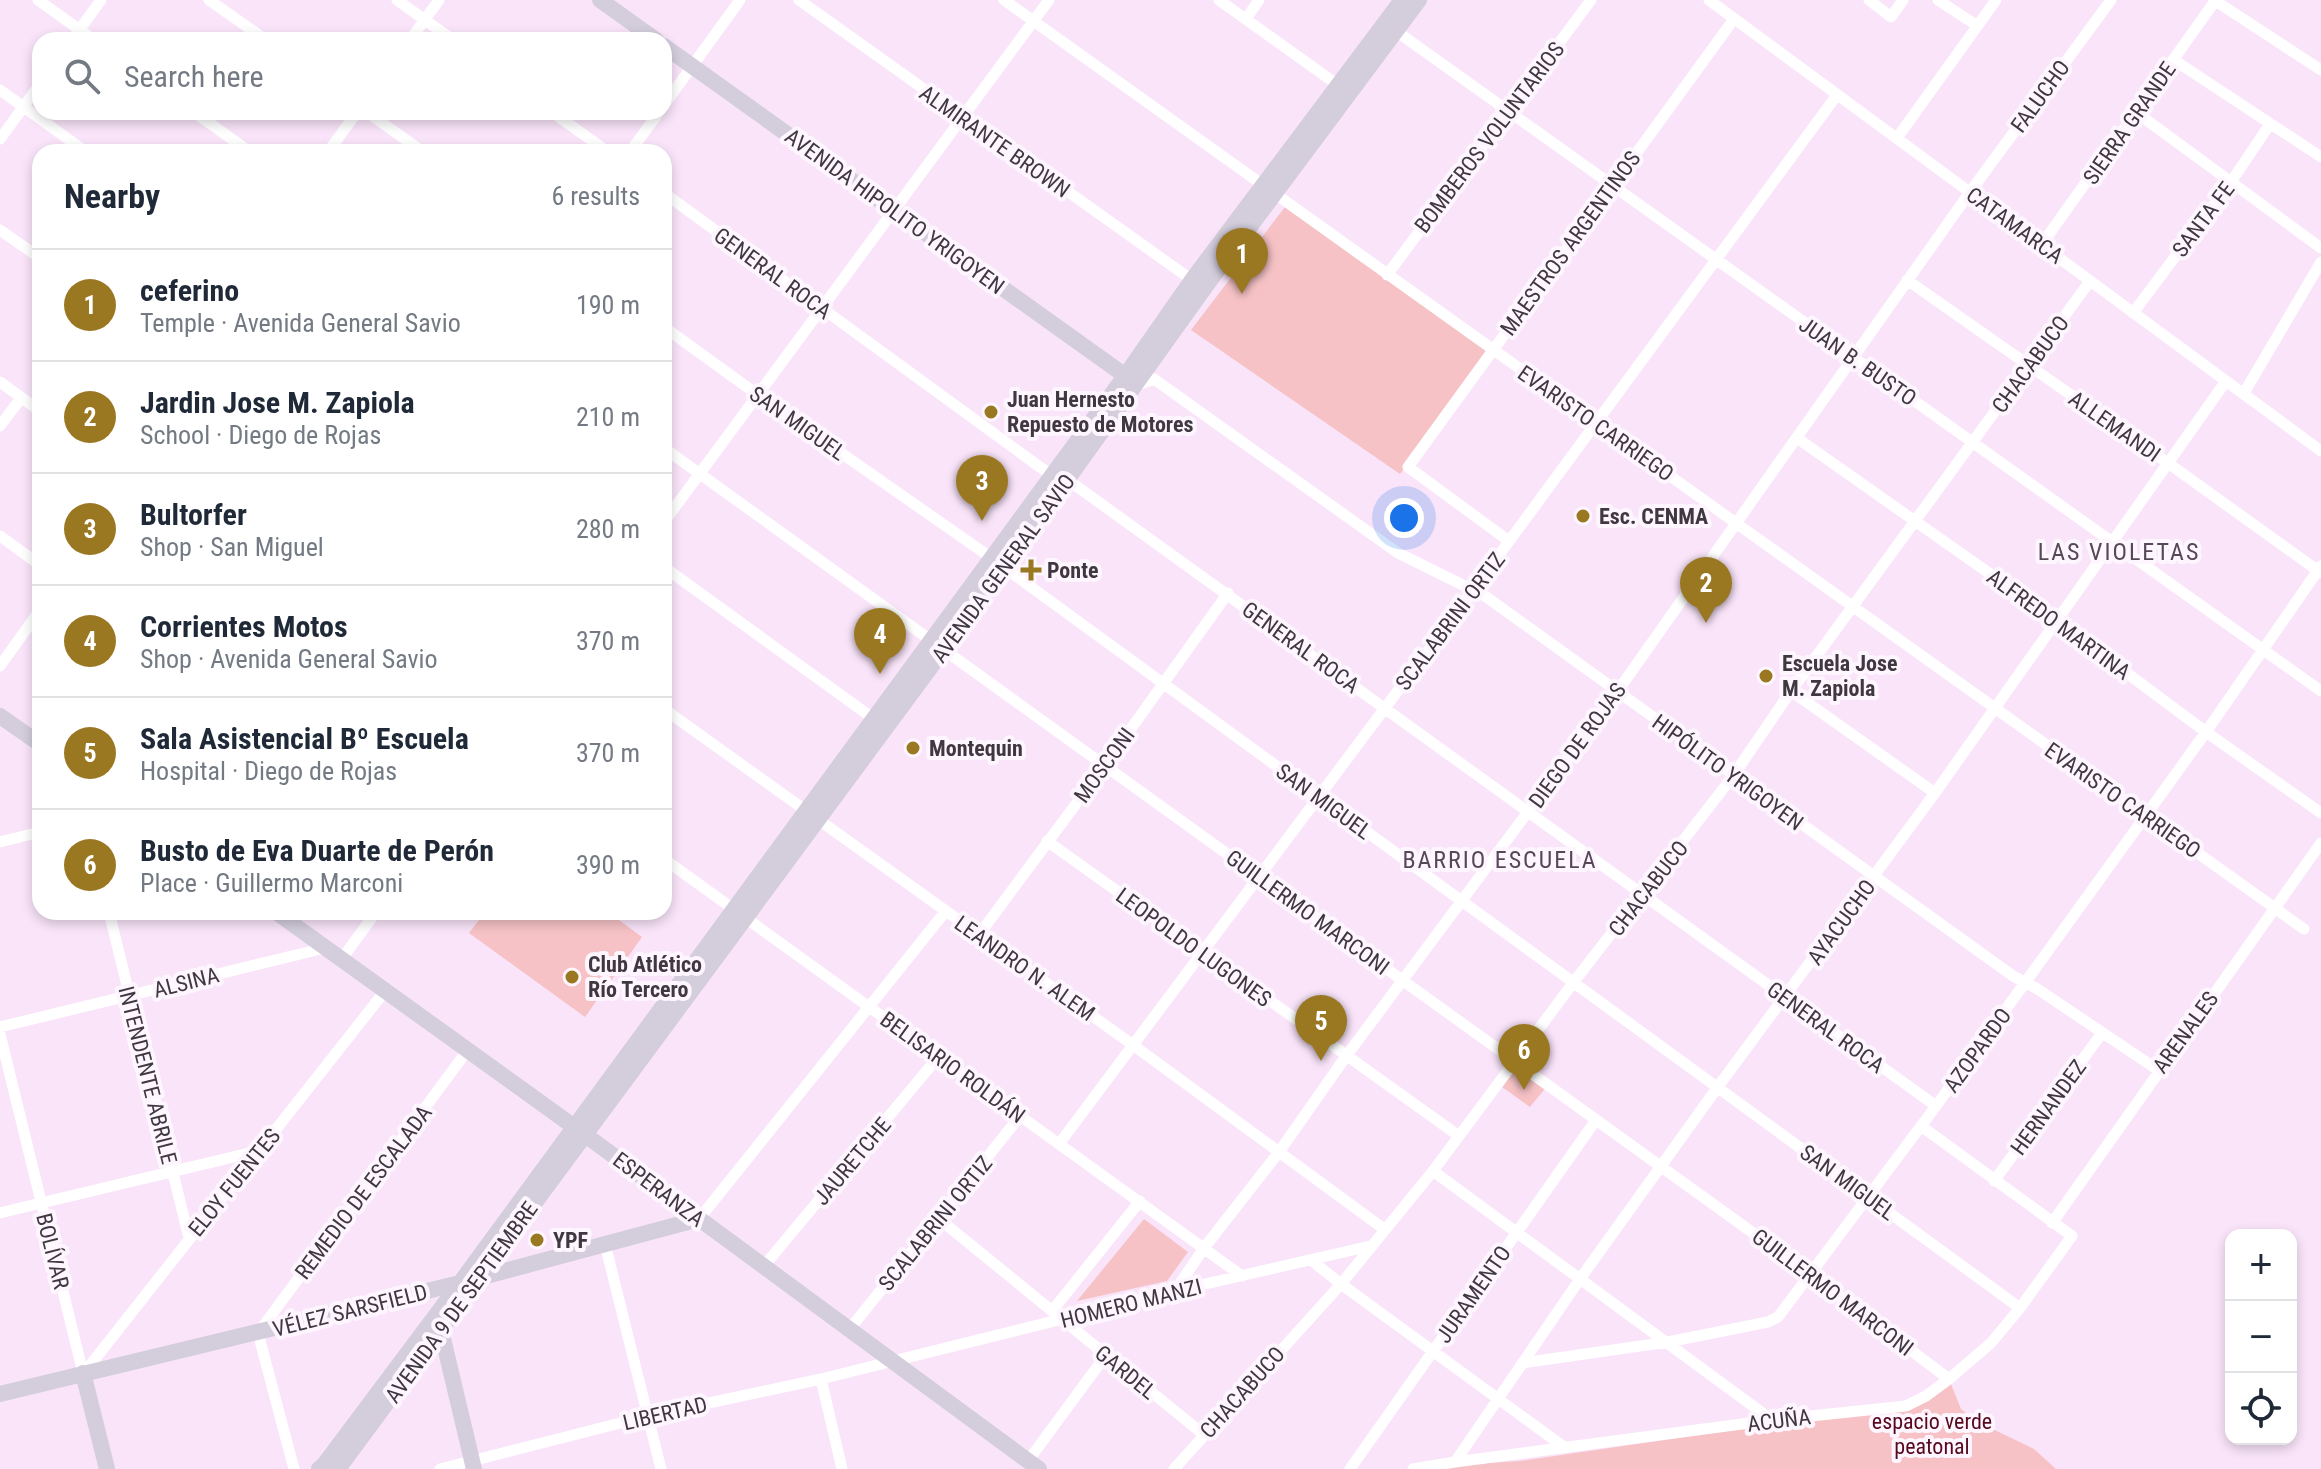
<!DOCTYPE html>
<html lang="en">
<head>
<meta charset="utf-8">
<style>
  :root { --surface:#fff; --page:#f6f6f7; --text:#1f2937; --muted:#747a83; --line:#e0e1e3; --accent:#9a7721 }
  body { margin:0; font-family:"Roboto Condensed",sans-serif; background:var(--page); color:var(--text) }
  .controls { position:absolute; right:24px; bottom:24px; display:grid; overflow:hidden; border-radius:16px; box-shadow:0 4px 12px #0003 }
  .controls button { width:72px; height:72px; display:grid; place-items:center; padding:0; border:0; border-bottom:2px solid var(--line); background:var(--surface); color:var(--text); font:40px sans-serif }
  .you { position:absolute; left:1404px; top:518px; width:28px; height:28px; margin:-20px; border:6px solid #fff; border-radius:50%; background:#1a73e8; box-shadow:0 0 0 12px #1a73e833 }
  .badge { display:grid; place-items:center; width:52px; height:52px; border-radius:50%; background:var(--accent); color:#fff; font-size:26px; font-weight:700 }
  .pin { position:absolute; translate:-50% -66px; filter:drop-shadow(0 2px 4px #0008) }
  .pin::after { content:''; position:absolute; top:42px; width:28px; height:24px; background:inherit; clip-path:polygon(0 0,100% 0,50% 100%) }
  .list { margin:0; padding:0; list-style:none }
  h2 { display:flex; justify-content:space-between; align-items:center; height:104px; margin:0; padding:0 32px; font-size:34px }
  h2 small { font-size:26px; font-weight:400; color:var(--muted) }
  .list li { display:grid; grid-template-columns:52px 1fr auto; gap:24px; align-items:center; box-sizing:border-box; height:112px; padding:0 32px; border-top:2px solid var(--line) }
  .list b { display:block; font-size:30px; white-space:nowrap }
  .list p { margin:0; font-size:26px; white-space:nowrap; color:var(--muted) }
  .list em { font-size:26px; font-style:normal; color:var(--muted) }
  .icon { flex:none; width:44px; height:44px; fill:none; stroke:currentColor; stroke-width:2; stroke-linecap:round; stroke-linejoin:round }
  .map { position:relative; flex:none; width:2321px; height:1469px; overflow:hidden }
  .search { position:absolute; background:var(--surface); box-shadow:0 4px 12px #0003; left:32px; top:32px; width:640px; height:88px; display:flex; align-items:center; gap:20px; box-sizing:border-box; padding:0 28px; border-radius:24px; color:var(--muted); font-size:30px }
  .panel { position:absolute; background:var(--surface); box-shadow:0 4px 12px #0003; left:32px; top:144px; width:640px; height:776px; border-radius:24px }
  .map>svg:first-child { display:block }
  .green { fill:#f6c2c6 }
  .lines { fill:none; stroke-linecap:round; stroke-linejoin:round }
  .minor { stroke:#fff; stroke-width:11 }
  .secondary { stroke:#d3cddc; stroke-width:16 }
  .poi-dot { fill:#9a7721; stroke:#fef6fe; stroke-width:3 }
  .labels { text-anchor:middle; stroke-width:8; stroke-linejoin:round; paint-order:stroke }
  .street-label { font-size:22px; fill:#403841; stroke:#fef6fe }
  .poi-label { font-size:22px; font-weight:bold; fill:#403841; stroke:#fef6fe; text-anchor:start }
  .park-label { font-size:22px; fill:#56091d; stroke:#fef6fe }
  .neighbourhood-label { font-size:24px; letter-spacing:2px; fill:#574758; stroke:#fef6fe }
</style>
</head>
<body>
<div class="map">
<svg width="2321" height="1469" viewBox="0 0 2321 1469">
  <rect width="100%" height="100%" fill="#f9e4f9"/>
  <path class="green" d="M1288,203l204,147 -92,124 -209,-144z
    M485,912h123l34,25 -57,80 -116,-84z
    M1516,1062l32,23 -18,22 -32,-23z
    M1144,1219l44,33 -21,29 -90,20z
    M1949,1379l12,30 13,11 60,29 22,20h-612l30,-5 46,-3 226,-33 48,-4 81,-15 31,-3z"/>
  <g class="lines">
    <path class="minor" d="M38,0l56,40
      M209,0l57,40
      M397,0l56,40
      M799,0l393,280
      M1004,0l1300,929
      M1219,0l123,88
      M1709,0l612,451
      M1869,0l22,17 12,-17
      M1938,0l38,25
      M2214,0l107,70
      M1246,19l13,-19
      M1396,31l925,660
      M72,40l29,-40
      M410,40l29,-40
      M2174,60l147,97
      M0,90l86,62
      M664,105l76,-105
      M194,112l56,40
      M367,112l56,40
      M552,112l56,40
      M2137,113l184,135
      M1897,138l99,-138
      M0,139l40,-55
      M328,152l29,-40
      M630,152l29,-40
      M664,193l380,277 24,10 868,626
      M0,230l40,28
      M2042,244l173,-243
      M1387,275l204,-275
      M1907,280l261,183 153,110
      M2133,313l98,-131 39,-58
      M664,327l94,68 225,157 1037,756
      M0,382l40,29
      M1137,385l17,-6 244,174 87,43 528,380 23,12 122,82
      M2244,393l77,-131
      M0,426l21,-28
      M1797,438l260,183 149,111 115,81
      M664,448l1146,826 139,105
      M664,522l385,-522
      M0,536l40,29
      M1509,541l-101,-74 326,-448
      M664,567l210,152
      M0,666l40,-56
      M1791,691l144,102
      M664,709l469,336 251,184
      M1047,841l412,295
      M0,842l40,-10
      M664,859l578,417
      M109,912l80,326
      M978,936l127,-171 123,-172
      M341,960l35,-48
      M0,1027l325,-79
      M0,1034l83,339
      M1059,1144l415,-555 363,-494
      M1433,1171l339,249
      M1994,1181l108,-148
      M0,1213l258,-62
      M938,1218l265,216
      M699,1219l246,-307
      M2052,1223l269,-380
      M605,1244l56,225
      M1311,1260l30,24 223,163
      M764,1266l175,-210
      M1175,1291l29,-43 75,-96 68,-97 270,-363 353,-500 141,-192
      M1052,1311l88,-110
      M849,1330l172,-215
      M1522,1363l146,-21 100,-20 10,-5 158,-211 270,-374 115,-166
      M84,1373l301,-382
      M821,1379l21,90
      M1028,1461l78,-106
      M1455,1462l125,-183 137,-191 218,-295 291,-412
      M294,1469l-36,-136 209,-282
      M440,1469l208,-53 173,-37 354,-88 195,-45
      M1174,1469l167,-185 92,-113 140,-188 160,-207 58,-85 299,-410
      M1350,1469l246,-349
      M1413,1469l42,-7 317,-42 134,-14 20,-10 23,-17 42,-36 29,-35 52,-72 -151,-110"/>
    <path class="secondary" d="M600,0l56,40
      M664,46l470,336
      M0,716l40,28
      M276,912l308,222 455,335
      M440,1326l34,143
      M83,1373l24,96
      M0,1394l460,-111 239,-64
      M319,1469l4,-3 137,-183 665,-907 67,-96 210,-280
      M338,1469l666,-901 204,-285 211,-283"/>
  </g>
  <g class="poi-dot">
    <circle cx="991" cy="412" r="8"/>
    <circle cx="1583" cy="516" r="8"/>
    <path d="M1027 558h8v8h8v8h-8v8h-8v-8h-8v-8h8z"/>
    <circle cx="1766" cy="676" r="8"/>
    <circle cx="913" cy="748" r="8"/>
    <circle cx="572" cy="977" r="8"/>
    <circle cx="537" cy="1240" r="8"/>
  </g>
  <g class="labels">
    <g class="street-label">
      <text transform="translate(2040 96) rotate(-54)" y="8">FALUCHO</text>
      <text transform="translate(2129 123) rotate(-55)" y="8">SIERRA GRANDE</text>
      <text transform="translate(1489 137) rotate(-53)" y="8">BOMBEROS VOLUNTARIOS</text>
      <text transform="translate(995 141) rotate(35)" y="8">ALMIRANTE BROWN</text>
      <text transform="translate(895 211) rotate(36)" y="8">AVENIDA HIPOLITO YRIGOYEN</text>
      <text transform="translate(2203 219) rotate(-53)" y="8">SANTA FE</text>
      <text transform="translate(2015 225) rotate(36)" y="8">CATAMARCA</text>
      <text transform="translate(1570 243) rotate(-54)" y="8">MAESTROS ARGENTINOS</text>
      <text transform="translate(773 273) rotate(36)" y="8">GENERAL ROCA</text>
      <text transform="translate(1858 361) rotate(35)" y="8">JUAN B. BUSTO</text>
      <text transform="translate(2030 364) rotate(-54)" y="8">CHACABUCO</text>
      <text transform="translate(798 423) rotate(35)" y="8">SAN MIGUEL</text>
      <text transform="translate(1596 423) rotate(35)" y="8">EVARISTO CARRIEGO</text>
      <text transform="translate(2115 426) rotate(35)" y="8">ALLEMANDI</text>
      <text transform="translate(1003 568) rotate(-54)" y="8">AVENIDA GENERAL SAVIO</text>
      <text transform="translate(1450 621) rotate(-53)" y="8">SCALABRINI ORTIZ</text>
      <text transform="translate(2059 624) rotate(36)" y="8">ALFREDO MARTINA</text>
      <text transform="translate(1301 647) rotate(36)" y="8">GENERAL ROCA</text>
      <text transform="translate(1577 745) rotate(-54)" y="8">DIEGO DE ROJAS</text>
      <text transform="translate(1104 765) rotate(-54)" y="8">MOSCONI</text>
      <text transform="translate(1728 772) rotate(36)" y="8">HIPÓLITO YRIGOYEN</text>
      <text transform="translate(2123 800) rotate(35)" y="8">EVARISTO CARRIEGO</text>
      <text transform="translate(1324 801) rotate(36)" y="8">SAN MIGUEL</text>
      <text transform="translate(1648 888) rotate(-52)" y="8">CHACABUCO</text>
      <text transform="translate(1308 912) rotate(36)" y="8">GUILLERMO MARCONI</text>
      <text transform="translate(1841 922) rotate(-54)" y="8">AYACUCHO</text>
      <text transform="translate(1194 947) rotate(36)" y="8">LEOPOLDO LUGONES</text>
      <text transform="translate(1025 968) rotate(35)" y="8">LEANDRO N. ALEM</text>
      <text transform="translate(186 982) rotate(-14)" y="8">ALSINA</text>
      <text transform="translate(1826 1027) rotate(36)" y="8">GENERAL ROCA</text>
      <text transform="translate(2185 1032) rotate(-54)" y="8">ARENALES</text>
      <text transform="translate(1977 1050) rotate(-54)" y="8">AZOPARDO</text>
      <text transform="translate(953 1067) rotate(36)" y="8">BELISARIO ROLDÁN</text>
      <text transform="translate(148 1075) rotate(76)" y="8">INTENDENTE ABRILE</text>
      <text transform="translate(2048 1107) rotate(-54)" y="8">HERNANDEZ</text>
      <text transform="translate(852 1161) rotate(-50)" y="8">JAURETCHE</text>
      <text transform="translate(234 1182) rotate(-51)" y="8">ELOY FUENTES</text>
      <text transform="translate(1848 1182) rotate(36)" y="8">SAN MIGUEL</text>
      <text transform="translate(659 1189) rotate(37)" y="8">ESPERANZA</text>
      <text transform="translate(363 1192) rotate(-53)" y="8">REMEDIO DE ESCALADA</text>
      <text transform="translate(935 1223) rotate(-51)" y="8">SCALABRINI ORTIZ</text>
      <text transform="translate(53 1251) rotate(76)" y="8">BOLÍVAR</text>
      <text transform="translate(1833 1292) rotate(37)" y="8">GUILLERMO MARCONI</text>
      <text transform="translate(1473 1294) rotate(-55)" y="8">JURAMENTO</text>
      <text transform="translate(461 1302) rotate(-54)" y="8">AVENIDA 9 DE SEPTIEMBRE</text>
      <text transform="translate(1131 1303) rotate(-14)" y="8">HOMERO MANZI</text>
      <text transform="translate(350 1310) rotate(-14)" y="8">VÉLEZ SARSFIELD</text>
      <text transform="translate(1126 1372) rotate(39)" y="8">GARDEL</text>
      <text transform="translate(1242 1392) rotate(-48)" y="8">CHACABUCO</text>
      <text transform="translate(665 1413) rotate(-13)" y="8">LIBERTAD</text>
      <text transform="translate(1779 1420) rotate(-7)" y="8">ACUÑA</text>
    </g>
    <g class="poi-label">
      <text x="1007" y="407">Juan Hernesto<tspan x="1007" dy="25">Repuesto de Motores</tspan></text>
      <text x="1599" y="524">Esc. CENMA</text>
      <text x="1047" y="578">Ponte</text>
      <text x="1782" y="671">Escuela Jose<tspan x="1782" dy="25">M. Zapiola</tspan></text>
      <text x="929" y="756">Montequin</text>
      <text x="588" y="972">Club Atlético<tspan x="588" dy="25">Río Tercero</tspan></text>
      <text x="553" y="1248">YPF</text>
    </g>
    <g class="park-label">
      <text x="1932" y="1429">espacio verde<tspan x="1932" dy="25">peatonal</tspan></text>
    </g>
    <g class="neighbourhood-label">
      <text x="2119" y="560">LAS VIOLETAS</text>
      <text x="1500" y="868">BARRIO ESCUELA</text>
    </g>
  </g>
</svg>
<div class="controls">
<button>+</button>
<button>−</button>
<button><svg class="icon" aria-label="locate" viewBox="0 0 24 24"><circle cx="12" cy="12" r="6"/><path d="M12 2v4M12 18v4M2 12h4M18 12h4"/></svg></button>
</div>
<div class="you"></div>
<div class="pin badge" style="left:1242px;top:294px">1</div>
<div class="pin badge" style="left:1706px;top:623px">2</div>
<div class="pin badge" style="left:982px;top:521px">3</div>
<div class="pin badge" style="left:880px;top:674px">4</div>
<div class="pin badge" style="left:1321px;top:1061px">5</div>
<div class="pin badge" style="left:1524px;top:1090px">6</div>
<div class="search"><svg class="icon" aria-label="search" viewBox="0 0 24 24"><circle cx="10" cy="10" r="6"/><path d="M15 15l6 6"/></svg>Search here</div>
<section class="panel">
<h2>Nearby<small>6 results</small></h2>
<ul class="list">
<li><span class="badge">1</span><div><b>ceferino</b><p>Temple · Avenida General Savio</p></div><em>190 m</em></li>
<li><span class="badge">2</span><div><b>Jardin Jose M. Zapiola</b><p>School · Diego de Rojas</p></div><em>210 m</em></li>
<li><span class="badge">3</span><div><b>Bultorfer</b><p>Shop · San Miguel</p></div><em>280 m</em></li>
<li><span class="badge">4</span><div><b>Corrientes Motos</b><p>Shop · Avenida General Savio</p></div><em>370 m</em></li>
<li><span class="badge">5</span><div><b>Sala Asistencial Bº Escuela</b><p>Hospital · Diego de Rojas</p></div><em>370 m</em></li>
<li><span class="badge">6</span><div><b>Busto de Eva Duarte de Perón</b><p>Place · Guillermo Marconi</p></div><em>390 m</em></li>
</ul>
</section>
</div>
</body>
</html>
